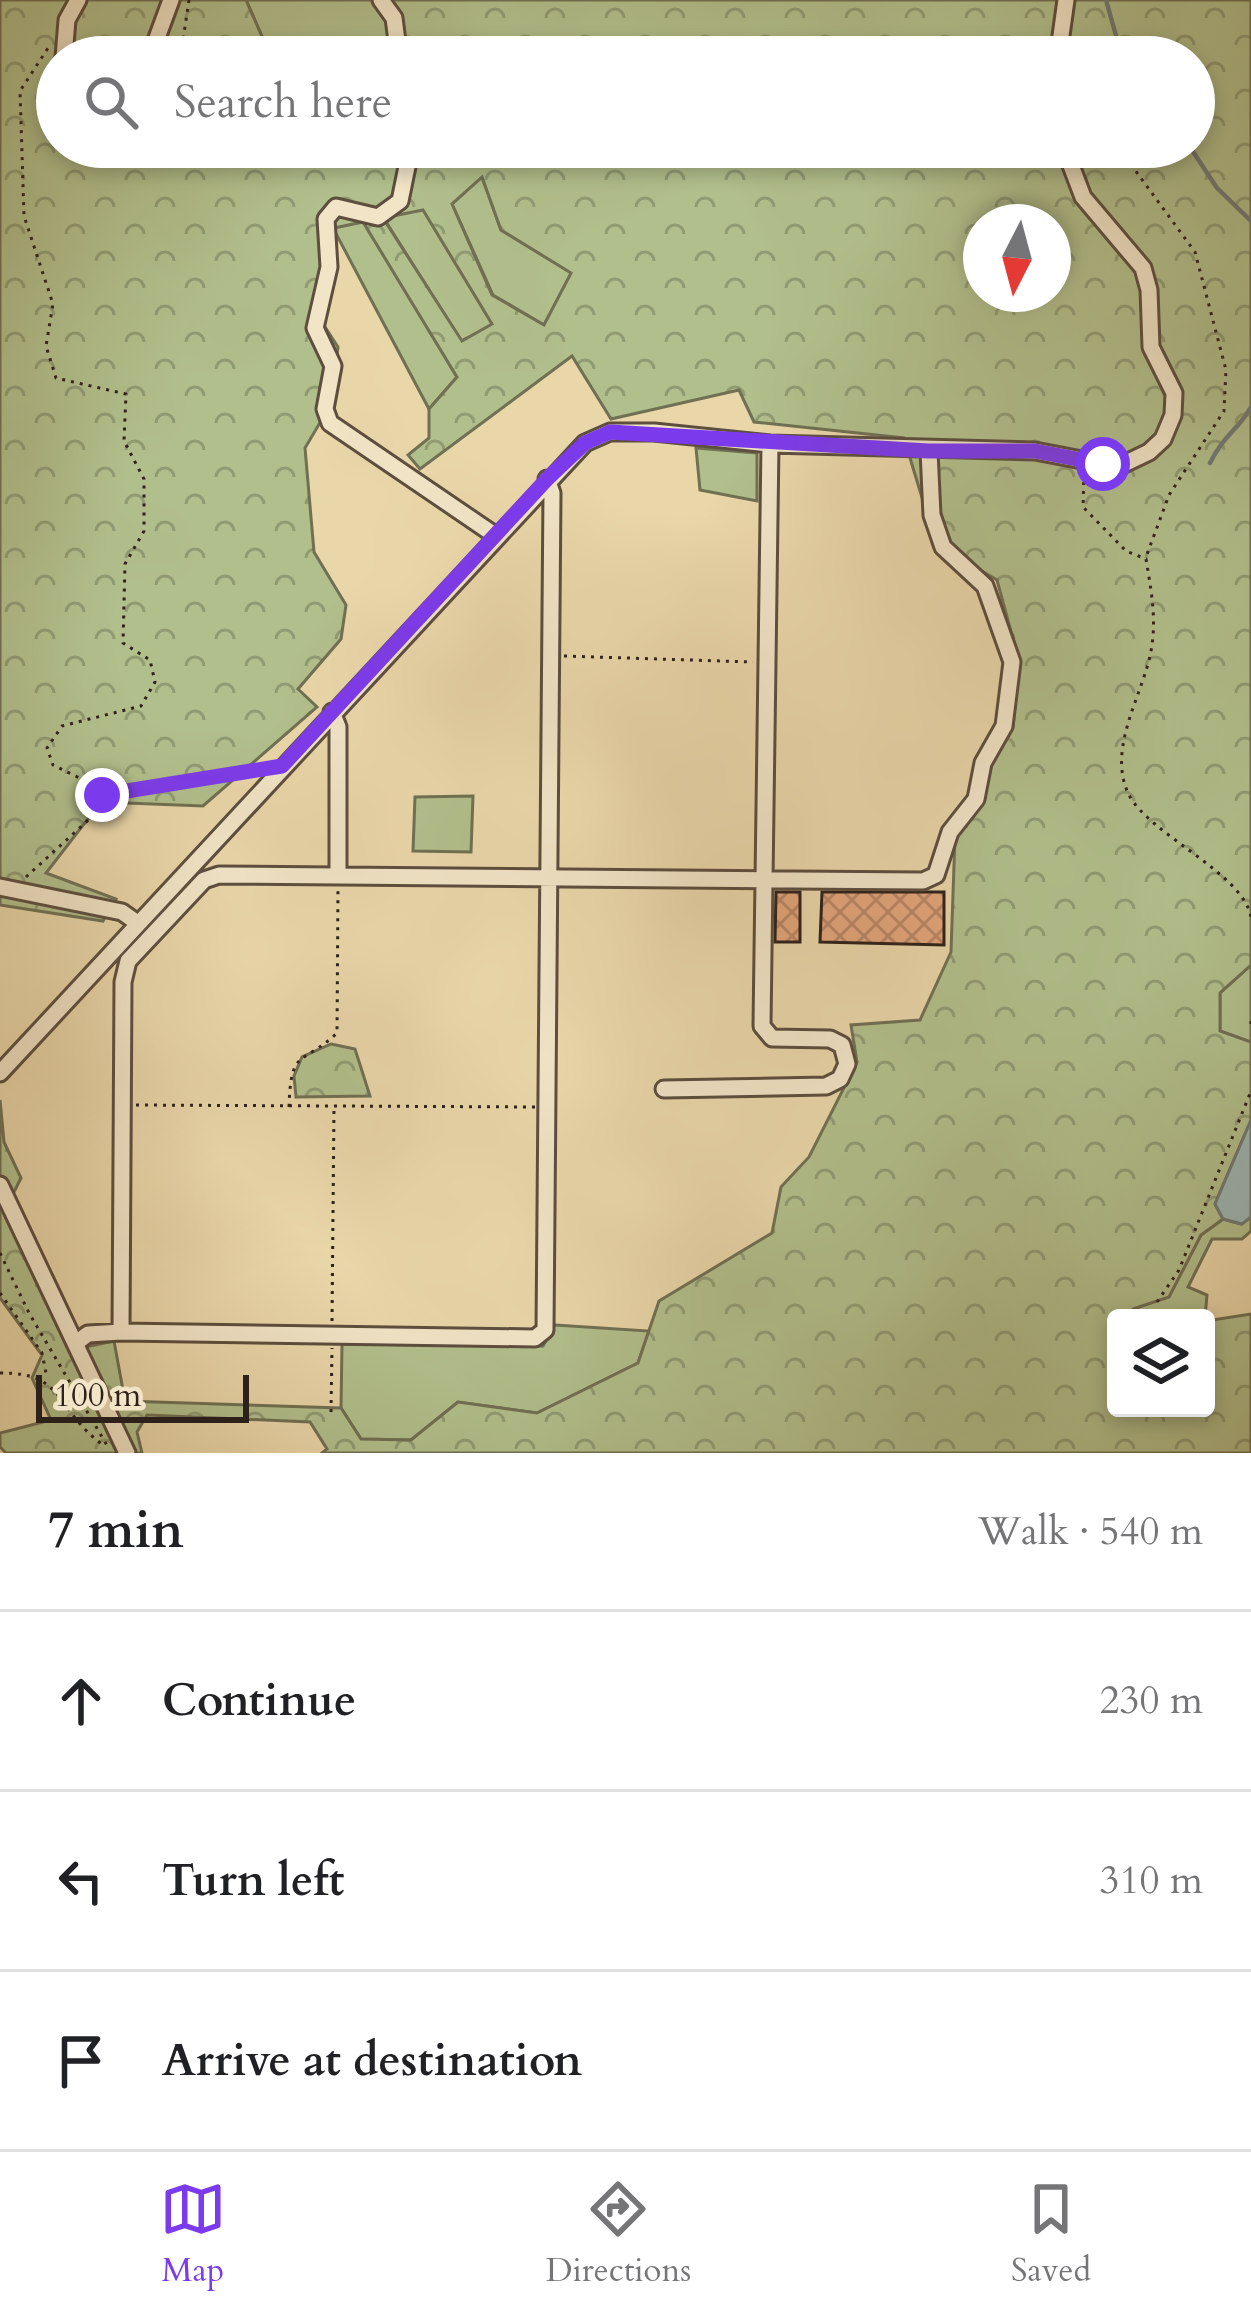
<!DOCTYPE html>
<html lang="en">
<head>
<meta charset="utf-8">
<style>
  :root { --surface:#fff; --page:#f6f6f6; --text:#202124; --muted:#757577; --line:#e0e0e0; --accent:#7c3aed }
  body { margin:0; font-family:Cardo,serif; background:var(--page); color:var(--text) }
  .controls { position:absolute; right:36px; bottom:36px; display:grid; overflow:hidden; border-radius:12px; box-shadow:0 6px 18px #0003 }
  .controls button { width:108px; height:108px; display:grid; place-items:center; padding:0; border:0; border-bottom:3px solid var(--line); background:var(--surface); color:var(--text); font:60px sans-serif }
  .compass { position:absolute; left:963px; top:204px; width:108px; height:108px; border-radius:50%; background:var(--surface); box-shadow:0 6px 18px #0003; rotate:186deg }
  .scale { position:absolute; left:36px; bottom:30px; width:213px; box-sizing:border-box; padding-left:12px; border:6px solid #2e211a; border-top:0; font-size:33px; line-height:42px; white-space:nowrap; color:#2e211a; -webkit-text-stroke:9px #f1e4c7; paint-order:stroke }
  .stop { position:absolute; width:36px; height:36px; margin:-27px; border:9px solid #7c3aed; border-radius:50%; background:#fff }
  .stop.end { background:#7c3aed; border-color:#fff; box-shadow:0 3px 12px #0008 }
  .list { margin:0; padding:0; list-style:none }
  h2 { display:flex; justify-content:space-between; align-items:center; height:156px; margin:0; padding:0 48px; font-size:51px }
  h2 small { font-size:39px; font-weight:400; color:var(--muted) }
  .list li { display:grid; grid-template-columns:78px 1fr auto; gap:36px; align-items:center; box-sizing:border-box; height:180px; padding:0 48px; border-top:3px solid var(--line) }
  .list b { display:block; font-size:45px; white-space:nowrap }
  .list em { font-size:39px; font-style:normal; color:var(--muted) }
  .icon { flex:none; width:66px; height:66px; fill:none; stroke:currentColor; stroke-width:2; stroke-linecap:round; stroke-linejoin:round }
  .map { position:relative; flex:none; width:1251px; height:1453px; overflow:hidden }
  .search { position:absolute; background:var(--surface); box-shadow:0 6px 18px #0003; left:36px; right:36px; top:36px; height:132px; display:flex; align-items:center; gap:30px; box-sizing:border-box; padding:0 42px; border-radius:66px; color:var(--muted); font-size:45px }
  .sheet { height:696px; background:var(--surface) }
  nav { display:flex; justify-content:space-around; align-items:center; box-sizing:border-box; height:168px; border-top:3px solid var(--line); background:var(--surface); font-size:33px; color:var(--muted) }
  nav a { display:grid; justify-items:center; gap:6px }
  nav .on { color:var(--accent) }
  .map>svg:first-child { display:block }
  .green { fill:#b1bf8c; stroke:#707053; stroke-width:3 }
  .forest { fill:url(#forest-crowns); stroke:#707053; stroke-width:3; fill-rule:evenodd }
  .water { fill:#9cb6b4; stroke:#707a76; stroke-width:3 }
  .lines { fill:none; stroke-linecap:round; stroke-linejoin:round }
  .stream { stroke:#707a76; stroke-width:4.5 }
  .building { fill:url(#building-cross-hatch); stroke:#2e211a; stroke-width:3 }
  .minor-casing { stroke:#5d4e3e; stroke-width:21 }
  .path { stroke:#2e211a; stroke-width:3; stroke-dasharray:3 6; stroke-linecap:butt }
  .minor { stroke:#f1e4c7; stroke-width:15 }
  .route { stroke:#7c3aed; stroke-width:15 }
</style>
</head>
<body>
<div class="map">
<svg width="1251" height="1453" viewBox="0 0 1251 1453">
  <defs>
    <pattern id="forest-crowns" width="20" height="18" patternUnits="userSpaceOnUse" patternTransform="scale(3)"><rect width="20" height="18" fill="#b1bf8c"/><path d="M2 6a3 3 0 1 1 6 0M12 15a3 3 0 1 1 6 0" fill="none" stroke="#909b72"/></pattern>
    <pattern id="building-cross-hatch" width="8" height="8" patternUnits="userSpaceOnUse" patternTransform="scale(3)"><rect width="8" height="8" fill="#e2a47a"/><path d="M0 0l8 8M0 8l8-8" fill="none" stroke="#b88563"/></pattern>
  </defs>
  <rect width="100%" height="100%" fill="#e9d6a9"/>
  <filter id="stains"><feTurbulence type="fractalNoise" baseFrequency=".00167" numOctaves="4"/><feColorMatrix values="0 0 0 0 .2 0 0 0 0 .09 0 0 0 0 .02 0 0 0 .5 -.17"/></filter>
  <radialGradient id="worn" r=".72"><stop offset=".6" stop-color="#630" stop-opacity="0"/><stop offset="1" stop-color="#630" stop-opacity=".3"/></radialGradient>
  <path class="green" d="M246,0h138l13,57h-126z
    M482,177l19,53 71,43 -28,52 -51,-30 -41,-91z
    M423,209l70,116 -32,16 -78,-124z
    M363,221l94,156 -28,32 -96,-181z
    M696,448l61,5v48l-57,-11z
    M473,796l-2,56 -58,-1 2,-54z
    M1251,965v77l-31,-11v-38z
    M1251,1217v14l-9,8h-30l-24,48 19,8 -2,23h-77l4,-9 37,-13 32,-61 22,-16 18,5z
    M555,1325l94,6 -11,32 -101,50 -79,-11 -47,38 -50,-1 -20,-31 1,-64 201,2z"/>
  <path class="forest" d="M0,0h246l25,57h-214v90h1137v-90h-797l-13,-57h867v965l-31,28v38l31,11v78l-36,84 8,15 -22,16 -32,62 -36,12 -5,9h-12v90h90v-87l45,-7v139h-929l5,-4 -17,-27 -163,-7 -10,17 5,21h-136l-6,-6v-14l51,-13 -19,-42 10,-23 -42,-57v-198l4,42 17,36 -15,30 65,142 43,-9 11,60 216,7 20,31 50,1 47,-38 79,11 101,-50 21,-62 113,-68 9,-46 28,-30 48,-95 -6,-37 69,-5 31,-68 4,-116 29,-36 9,-43 20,-29 6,-67 -22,-81 -61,-36 -32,-106 -150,-16 -15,-32 -128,29 -39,-63 -152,113 -12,-14 21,-17v-29l28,-32 -94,-155 -29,6 -16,88 20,31 -7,57 -26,44 9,104 32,53 -5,34 -43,50 19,18 -114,99 -102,-4 -55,71 70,26 -13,22 -103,-16zM482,177l19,53 70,43 -27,52 -52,-30 -40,-91zM423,210l69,114 -30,17 -79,-123zM981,222h72v72h-72z
    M331,1044l24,5 15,47 -74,1 -2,-21 8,-19z"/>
  <path class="water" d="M1251,1120v97l-9,7 -19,-5 -8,-15z"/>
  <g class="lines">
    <path class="stream" d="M1106,0l16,57
      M1190,147l27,41 34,33
      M1210,463c13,-27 28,-33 41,-56"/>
  </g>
  <path class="building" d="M776,892h24v50h-25z
    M822,892h122v53l-124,-3z"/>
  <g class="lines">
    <defs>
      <path id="minor" d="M381,0l13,18 5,39
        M64,57l3,-37 11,-20
        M150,57l21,-57
        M1058,57l8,-57
        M411,147l-11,54 -22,16 -42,-10 -10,12 3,48 -14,61 18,38 -8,43 5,14 166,113
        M332,712l6,15v148
        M0,887l122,25 14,10
        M0,1073l585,-630 25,-11h44l116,12 265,7 68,13h21l25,-12 14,-13 10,-24 1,-22 -23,-46 -2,-57 -6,-22 -60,-71 -19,-50
        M664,1089l162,-3 14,-7 7,-15 -5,-19 -12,-6 -58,-1 -10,-12 8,-582
        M0,1185l127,268
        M121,1332l2,-350 5,-21 76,-81 15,-5 704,6 13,-6 14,-43 26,-33 7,-36 21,-37 8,-64 -27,-76 -42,-39 -11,-32 -3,-64
        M76,1343l12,-9 33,-2 414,6 10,-8 7,-837 -5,-14"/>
    </defs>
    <use href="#minor" class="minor-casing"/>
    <path class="path" d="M189,0l-6,40 12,10 26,-8 23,15
      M1078,38l11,19
      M1125,147l7,19 63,86 31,118 -2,41 -55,84 -23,62
      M1084,473l-1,34 43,44 20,8c5,31 11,60 5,92 -8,44 -45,98 -22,144 21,40 114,78 122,122
      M564,656l189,6
      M102,795l160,-27
      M26,877l70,-64 6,-18 -10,-11 -39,-19 -6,-17 15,-22 79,-20 14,-24 -5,-22 -27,-17 2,-79 19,-33v-52l-20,-38 2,-47 -70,-16 -10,-32 7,-42 -29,-88 -4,-125 30,-46
      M1251,1021v5
      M136,1105l399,2
      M289,1107c2,-61 12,-40 48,-74l1,-144
      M0,1253l29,60 79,134
      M0,1293l42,60 5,25
      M1157,1302l22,-32 72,-179
      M332,1321l2,-213
      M0,1373c66,-1 55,37 103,72
      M331,1412l1,-64"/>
    <use href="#minor" class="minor"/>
  </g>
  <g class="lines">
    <path class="route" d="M102,795l180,-29 266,-288 37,-35 25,-11 318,19h107l68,13"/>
  </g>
  <rect width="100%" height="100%" filter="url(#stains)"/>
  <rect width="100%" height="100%" fill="url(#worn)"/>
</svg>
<div class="controls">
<button><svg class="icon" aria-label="layers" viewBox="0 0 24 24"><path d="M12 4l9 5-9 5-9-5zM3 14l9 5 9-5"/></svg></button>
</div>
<svg class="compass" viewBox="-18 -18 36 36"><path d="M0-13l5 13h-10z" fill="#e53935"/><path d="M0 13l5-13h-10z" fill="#757577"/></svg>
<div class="scale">100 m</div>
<div class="stop" style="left:1103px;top:464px"></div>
<div class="stop end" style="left:102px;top:795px"></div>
<div class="search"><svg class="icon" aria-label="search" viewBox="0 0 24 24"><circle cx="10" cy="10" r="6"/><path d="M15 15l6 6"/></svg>Search here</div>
</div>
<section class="sheet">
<h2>7 min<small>Walk · 540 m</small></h2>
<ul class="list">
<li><svg class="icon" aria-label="ahead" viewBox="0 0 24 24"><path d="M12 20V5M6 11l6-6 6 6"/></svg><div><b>Continue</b></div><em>230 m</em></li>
<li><svg class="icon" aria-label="left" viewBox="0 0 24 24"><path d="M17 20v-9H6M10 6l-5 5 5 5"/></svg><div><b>Turn left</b></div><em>310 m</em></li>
<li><svg class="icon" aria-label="arrive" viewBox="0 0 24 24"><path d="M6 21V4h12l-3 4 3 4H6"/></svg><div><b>Arrive at destination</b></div></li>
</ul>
</section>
<nav>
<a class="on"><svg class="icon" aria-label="map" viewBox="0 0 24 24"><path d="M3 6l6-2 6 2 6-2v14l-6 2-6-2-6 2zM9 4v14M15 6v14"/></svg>Map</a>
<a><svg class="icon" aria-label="directions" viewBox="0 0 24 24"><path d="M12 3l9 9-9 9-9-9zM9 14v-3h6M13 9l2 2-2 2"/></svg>Directions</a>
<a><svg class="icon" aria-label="saved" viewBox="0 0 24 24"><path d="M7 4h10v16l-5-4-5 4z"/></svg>Saved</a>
</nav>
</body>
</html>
